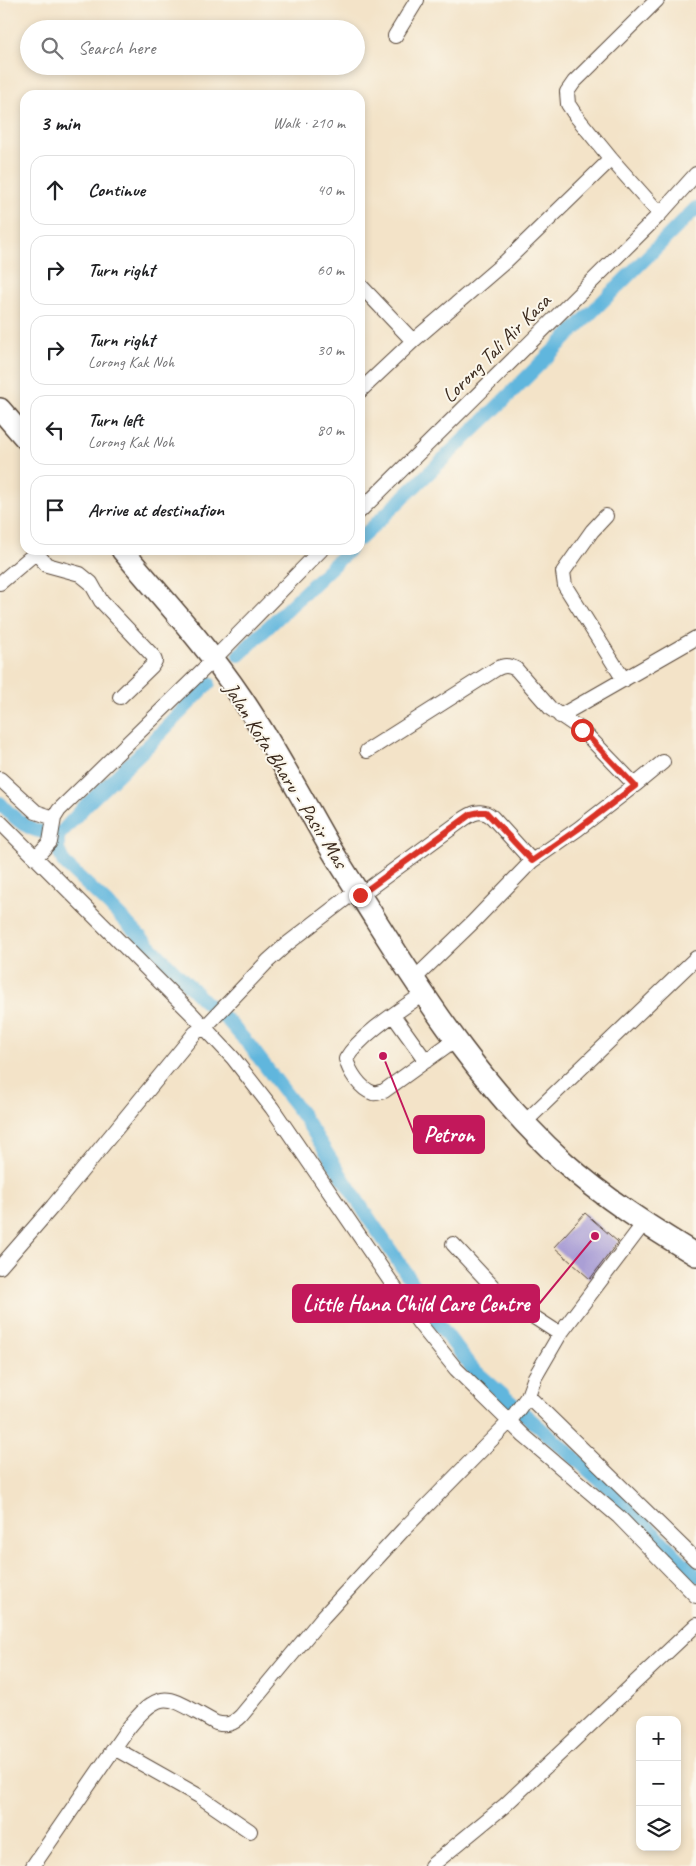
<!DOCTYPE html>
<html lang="en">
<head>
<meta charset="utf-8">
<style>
  :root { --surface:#fff; --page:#f2f2f2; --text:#202124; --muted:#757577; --line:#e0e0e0 }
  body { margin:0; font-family:Caveat,sans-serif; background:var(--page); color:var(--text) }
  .controls { position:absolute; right:15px; bottom:15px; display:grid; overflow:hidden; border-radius:10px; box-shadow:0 2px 8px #0003 }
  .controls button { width:45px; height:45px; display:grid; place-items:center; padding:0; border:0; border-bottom:1px solid var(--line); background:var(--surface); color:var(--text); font:25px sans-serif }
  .stop { position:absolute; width:15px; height:15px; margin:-11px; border:4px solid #d93025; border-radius:50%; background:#fff }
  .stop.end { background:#d93025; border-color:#fff; box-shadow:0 1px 5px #0008 }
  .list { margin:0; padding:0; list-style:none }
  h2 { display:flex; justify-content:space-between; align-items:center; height:65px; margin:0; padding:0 20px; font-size:21px }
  h2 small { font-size:16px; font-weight:400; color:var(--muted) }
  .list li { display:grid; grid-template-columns:32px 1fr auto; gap:15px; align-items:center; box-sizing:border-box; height:70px; margin:0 10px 10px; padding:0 10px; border:1px solid var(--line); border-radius:15px }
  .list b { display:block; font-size:19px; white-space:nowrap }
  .list p { margin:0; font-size:16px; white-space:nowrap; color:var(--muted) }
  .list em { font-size:16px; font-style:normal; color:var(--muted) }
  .icon { flex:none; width:28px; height:28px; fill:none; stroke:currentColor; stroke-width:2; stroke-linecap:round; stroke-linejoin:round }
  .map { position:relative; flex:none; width:696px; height:1866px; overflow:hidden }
  .search { position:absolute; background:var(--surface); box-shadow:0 2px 8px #0003; left:20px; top:20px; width:345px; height:55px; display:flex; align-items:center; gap:12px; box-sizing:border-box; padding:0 18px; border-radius:28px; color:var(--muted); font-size:19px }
  .panel { position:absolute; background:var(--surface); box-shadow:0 2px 8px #0003; left:20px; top:90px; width:345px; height:465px; border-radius:15px }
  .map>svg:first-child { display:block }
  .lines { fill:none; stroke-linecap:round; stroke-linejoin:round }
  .canal { stroke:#60b6dd; stroke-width:14 }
  .building { fill:#aa9fd5 }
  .minor-casing { stroke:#574638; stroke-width:16 }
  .highway-casing { stroke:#574638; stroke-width:24 }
  .minor { stroke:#fff; stroke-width:14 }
  .highway { stroke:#fff; stroke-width:21 }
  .route { stroke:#d93025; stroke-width:6 }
  .labels { text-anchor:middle; stroke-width:4; stroke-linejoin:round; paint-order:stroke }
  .street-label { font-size:21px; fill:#3b2a1e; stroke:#fbf7ec }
  .leader { fill:none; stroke:#c2185b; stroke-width:2 }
  .callout-dot { fill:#c2185b; stroke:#fbf7ec; stroke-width:2 }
  .callout { fill:#c2185b; stroke:#c2185b; stroke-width:2 }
  .callout-label { font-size:22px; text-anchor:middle; font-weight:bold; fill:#fff }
</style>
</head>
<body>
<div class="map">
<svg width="696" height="1866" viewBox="0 0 696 1866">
  <rect width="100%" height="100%" fill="#fbf7ec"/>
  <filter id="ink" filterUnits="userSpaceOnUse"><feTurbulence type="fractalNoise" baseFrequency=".02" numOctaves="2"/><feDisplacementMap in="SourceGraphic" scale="10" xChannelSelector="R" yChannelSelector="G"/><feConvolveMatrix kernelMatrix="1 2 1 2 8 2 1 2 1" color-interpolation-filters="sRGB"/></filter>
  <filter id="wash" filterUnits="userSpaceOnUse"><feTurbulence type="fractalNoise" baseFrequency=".0096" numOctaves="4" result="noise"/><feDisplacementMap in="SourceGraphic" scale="20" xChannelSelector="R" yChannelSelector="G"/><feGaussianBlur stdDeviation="1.12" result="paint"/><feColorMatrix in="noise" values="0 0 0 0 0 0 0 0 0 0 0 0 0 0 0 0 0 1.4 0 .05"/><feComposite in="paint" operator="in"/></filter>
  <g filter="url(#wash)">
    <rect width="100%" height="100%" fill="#f3e3c8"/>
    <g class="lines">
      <path class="canal" d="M360,539l126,-121 210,-210
        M239,655l110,-105
        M0,803c13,15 29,29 49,30
        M88,803l-30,33v14l6,13 46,43 93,94 25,21 22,25 53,70 63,98 61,90 10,18 35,46 140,123 84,85
        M82,809l70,-67 57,-59"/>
    </g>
    <g id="blocks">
      <path class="building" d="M585,1213l33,29 -28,37 -36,-32z"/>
    </g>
  </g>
  <g filter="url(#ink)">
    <use href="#blocks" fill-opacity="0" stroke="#574638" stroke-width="1"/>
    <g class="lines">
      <defs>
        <path id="minor" d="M657,0l-83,82 -7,10 1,12 8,12 35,43 49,55
          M395,36l22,-36
          M360,285l53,56
          M360,391l53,-50 93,-80 105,-102
          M360,511l300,-297 36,-40
          M606,516l-14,15 -29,41 2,14 59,94
          M36,553l11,12 33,9 11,9 10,18 52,55 2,5 -3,5 -32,31
          M0,583l39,-33
          M560,716l136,-78
          M367,751l129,-82c8,-4 12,-4 20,0l35,40 31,21 53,55
          M0,779l36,33 18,6
          M0,822l192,192 41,44 39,50 147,215 37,46 68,67 95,81 77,79
          M35,858l15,-16 4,-24 5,-8 154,-150 108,-110
          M360,895l101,-74c11,-8 20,-13 31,-4l40,44
          M413,980l59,-57 60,-62 46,-32 57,-44 28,-23
          M423,994c-23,16 -63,41 -77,65 3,12 14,30 27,34 3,1 7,-1 11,-2l72,-52
          M393,1015l33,46
          M525,1122l171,-164
          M453,1244l43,46 21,16 43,28
          M0,1267l53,-61 142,-173 13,-9 60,-63 19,-17 70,-54
          M528,1396l168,164
          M114,1748l85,48 51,35
          M33,1866l93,-135c37,-48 43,-33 90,-8 11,3 17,1 25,-7l82,-99 81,-88 105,-107 19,-26 7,-19 25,-43 84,-111
          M431,1866l73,-60 192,-181"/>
        <path id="highway" d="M0,409l25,29
          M122,550c40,48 84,95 119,147 32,47 59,98 87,147 16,27 33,52 49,78 54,86 112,172 187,240 40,36 86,65 132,93"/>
      </defs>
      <use href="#minor" class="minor-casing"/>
      <use href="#highway" class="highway-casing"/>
      <use href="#minor" class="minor"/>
      <use href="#highway" class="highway"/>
    </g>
  </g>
  <g class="lines" filter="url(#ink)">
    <path class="route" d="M360,895l111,-81 9,-2h6l46,49 46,-32 57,-43 -53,-56"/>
  </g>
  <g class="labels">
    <g class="street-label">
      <text transform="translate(496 348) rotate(-45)" y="7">Lorong Tali Air Kasa</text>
      <text transform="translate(286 775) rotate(58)" y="7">Jalan Kota Bharu - Pasir Mas</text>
    </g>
  </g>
  <path class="leader" d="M383 1056L414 1134M595 1236L539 1304"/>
  <g class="callout-dot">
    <circle cx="383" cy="1056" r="5"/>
    <circle cx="595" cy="1236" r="5"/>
  </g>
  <g class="callout">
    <rect x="414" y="1116" width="70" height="37" rx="5"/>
    <rect x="293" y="1285" width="246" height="37" rx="5"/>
  </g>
  <g class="callout-label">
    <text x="449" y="1142">Petron</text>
    <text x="416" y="1311">Little Hana Child Care Centre</text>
  </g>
</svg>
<div class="controls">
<button>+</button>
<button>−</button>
<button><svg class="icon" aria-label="layers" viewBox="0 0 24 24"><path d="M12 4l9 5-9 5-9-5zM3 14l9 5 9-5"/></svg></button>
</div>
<div class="stop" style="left:582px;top:730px"></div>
<div class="stop end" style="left:360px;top:895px"></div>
<div class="search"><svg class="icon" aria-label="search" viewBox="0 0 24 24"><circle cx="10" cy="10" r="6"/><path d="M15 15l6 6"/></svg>Search here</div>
<section class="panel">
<h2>3 min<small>Walk · 210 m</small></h2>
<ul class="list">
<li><svg class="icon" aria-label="ahead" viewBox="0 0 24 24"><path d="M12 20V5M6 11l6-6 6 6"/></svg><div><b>Continue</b></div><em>40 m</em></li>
<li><svg class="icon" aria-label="right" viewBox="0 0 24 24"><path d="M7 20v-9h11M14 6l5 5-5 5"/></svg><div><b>Turn right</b></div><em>60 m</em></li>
<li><svg class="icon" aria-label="right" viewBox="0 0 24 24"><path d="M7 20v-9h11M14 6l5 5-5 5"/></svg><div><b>Turn right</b><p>Lorong Kak Noh</p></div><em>30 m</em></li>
<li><svg class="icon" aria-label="left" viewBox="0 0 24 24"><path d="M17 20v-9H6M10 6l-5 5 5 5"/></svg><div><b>Turn left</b><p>Lorong Kak Noh</p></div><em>80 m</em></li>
<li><svg class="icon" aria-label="arrive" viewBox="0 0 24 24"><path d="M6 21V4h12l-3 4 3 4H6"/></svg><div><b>Arrive at destination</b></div></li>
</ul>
</section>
</div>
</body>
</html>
